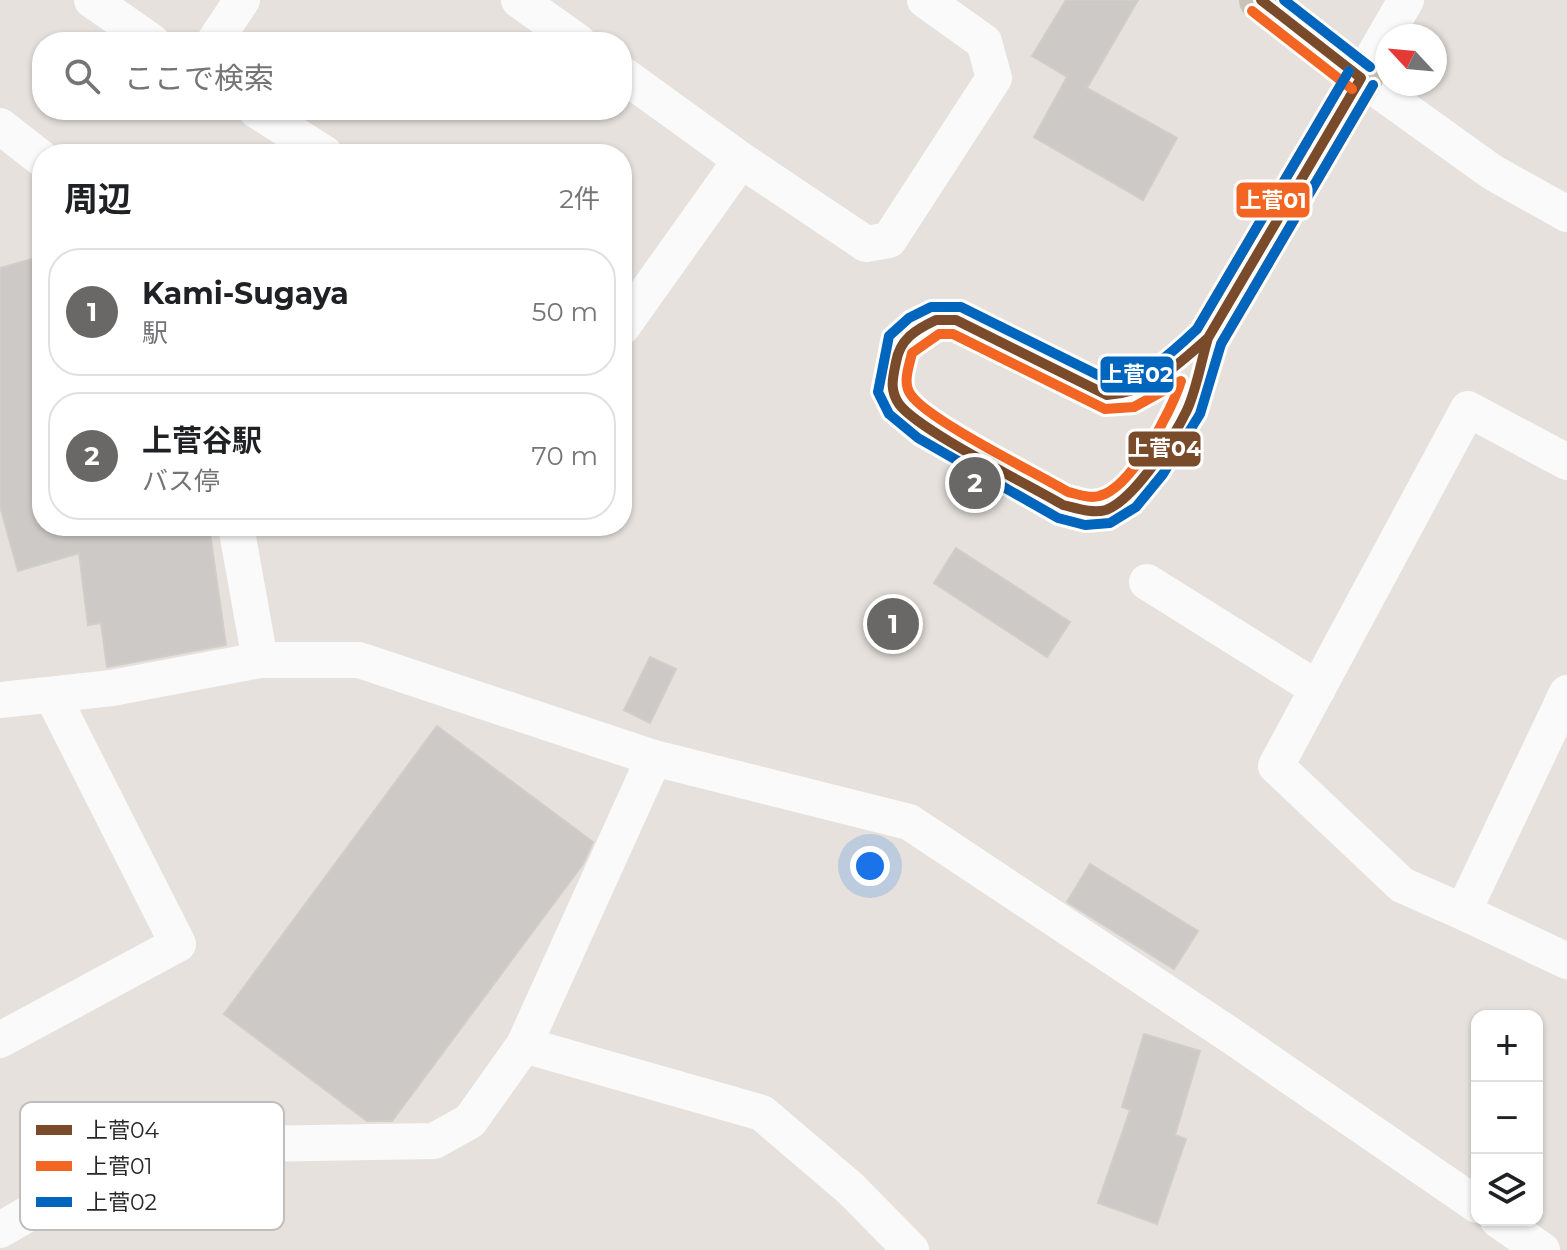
<!DOCTYPE html>
<html lang="ja">
<head>
<meta charset="utf-8">
<style>
  :root { --surface:#fff; --page:#f2f2f2; --text:#202124; --muted:#757577; --line:#e0e0e0; --accent:#6a6866 }
  body { margin:0; font-family:Montserrat,"Noto Sans JP",sans-serif; background:var(--page); color:var(--text) }
  .controls { position:absolute; right:24px; bottom:24px; display:grid; overflow:hidden; border-radius:16px; box-shadow:0 2px 6px #0004 }
  .controls button { width:72px; height:72px; display:grid; place-items:center; padding:0; border:0; border-bottom:2px solid var(--line); background:var(--surface); color:var(--text); font:40px sans-serif }
  .compass { position:absolute; left:1375px; top:24px; width:72px; height:72px; border-radius:50%; background:var(--surface); box-shadow:0 2px 6px #0004; rotate:296deg }
  .you { position:absolute; left:870px; top:866px; width:28px; height:28px; margin:-20px; border:6px solid #fff; border-radius:50%; background:#1a73e8; box-shadow:0 0 0 12px #1a73e833 }
  .badge { display:grid; place-items:center; width:52px; height:52px; border-radius:50%; background:var(--accent); color:#fff; font-size:26px; font-weight:700 }
  .pin { position:absolute; translate:-50% -50%; border:4px solid #fff; box-shadow:0 2px 8px #0006 }
  .list { margin:0; padding:0; list-style:none }
  h2 { display:flex; justify-content:space-between; align-items:center; height:104px; margin:0; padding:0 32px; font-size:34px }
  h2 small { font-size:26px; font-weight:400; color:var(--muted) }
  .list li { display:grid; grid-template-columns:52px 1fr auto; gap:24px; align-items:center; box-sizing:border-box; height:128px; margin:0 16px 16px; padding:0 16px; border:2px solid var(--line); border-radius:32px }
  .list b { display:block; font-size:30px; white-space:nowrap }
  .list p { margin:0; font-size:26px; white-space:nowrap; color:var(--muted) }
  .list em { font-size:26px; font-style:normal; color:var(--muted) }
  .icon { flex:none; width:44px; height:44px; fill:none; stroke:currentColor; stroke-width:2; stroke-linecap:round; stroke-linejoin:round }
  .map { position:relative; flex:none; width:1567px; height:1250px; overflow:hidden }
  .search { position:absolute; background:var(--surface); box-shadow:0 2px 6px #0004; left:32px; top:32px; width:600px; height:88px; display:flex; align-items:center; gap:20px; box-sizing:border-box; padding:0 28px; border-radius:32px; color:var(--muted); font-size:30px }
  .panel { position:absolute; background:var(--surface); box-shadow:0 2px 6px #0004; left:32px; top:144px; width:600px; height:392px; border-radius:32px }
  .map>svg:first-child { display:block }
  .building { fill:#cdc9c6; stroke:#d1cdc9; stroke-width:2 }
  .lines { fill:none; stroke-linecap:round; stroke-linejoin:round }
  .minor { stroke:#fbfafa; stroke-width:36 }
  .major { stroke:#c9c2b7; stroke-width:44 }
  .bus-1-casing { stroke:#fff; stroke-width:16 }
  .bus-2-casing { stroke:#fff; stroke-width:16 }
  .bus-3-casing { stroke:#fff; stroke-width:16 }
  .bus-1 { stroke:#7a4b2a; stroke-width:10 }
  .bus-2 { stroke:#f26522; stroke-width:10 }
  .bus-3 { stroke:#0065bd; stroke-width:10 }
  .key { fill:#fff; stroke:#bebebe; stroke-width:2 }
  .key-label { font-size:22px; fill:#272727 }
  .line-badge { stroke:#fff; stroke-width:3 }
  .badge-label { font-size:22px; text-anchor:middle; font-weight:bold; fill:#fff }
</style>
</head>
<body>
<div class="map">
<svg width="1567" height="1250" viewBox="0 0 1567 1250">
  <rect width="100%" height="100%" fill="#e6e1dc"/>
  <path class="building" d="M1066,0h72l-51,88 90,50 -34,62 -109,-63 33,-60 -35,-21z
    M42,256v270h167l17,119 -119,22 -6,-44 -13,2 -9,-72 -61,18 -18,-65v-238z
    M956,548l114,74 -23,35 -113,-74z
    M650,657l26,12 -26,54 -26,-13z
    M437,726l156,116 -10,22 -191,257h-25l-143,-107z
    M1090,864l108,67 -24,38 -107,-67z
    M1144,1034l56,17 -25,84 11,4 -29,85 -59,-21 32,-93 -8,-3z"/>
  <g class="lines">
    <path class="minor" d="M92,0l60,42
      M519,0l59,42
      M1406,0l-45,78 131,94 75,42
      M214,42l28,-42
      M622,74l119,86
      M256,110l69,44
      M0,126l42,33
      M622,327l119,-167 125,84 23,-4 105,-162 -10,-36 -59,-42
      M236,526l24,134
      M1147,582l171,107
      M1567,693l-104,219 104,49
      M0,700l112,-12 148,-28h99l295,98 255,64 321,213 247,170
      M1463,912l-61,-27 -126,-119 192,-357 99,53
      M0,1040l178,-96 -126,-249
      M524,1045l238,68 89,76 60,61
      M1498,1220l44,30
      M0,1230l95,-55 97,-30 242,-4 36,-20 54,-76 130,-287"/>
    <path class="major" d="M1208,338l153,-260 -100,-78"/>
    <defs>
      <path id="bus-1" d="M1261,0l100,78
        M936,320h20l151,75c43,-2 70,-30 101,-57 -7,23 -11,50 -21,72 -13,27 -52,89 -81,100 -14,4 -30,-2 -43,-5 -34,-20 -145,-75 -164,-101 -10,-15 -6,-26 -3,-42 4,-23 19,-32 40,-42z
        M1208,338l153,-260"/>
      <path id="bus-2" d="M1252,11l100,78
        M1197,329l152,-258
        M939,334h14l152,75 29,-2 47,-26c-9,29 -50,108 -82,115 -10,3 -21,-2 -31,-4 -32,-19 -140,-72 -157,-97 -9,-12 -2,-28 1,-42z
        M1221,344l152,-259"/>
      <path id="bus-3" d="M1284,0l86,67
        M1349,71l-152,258c-25,23 -51,50 -87,52l-149,-74h-30l-22,11 -20,18 -11,56 11,22 29,24 140,80 27,7 25,-2 26,-16 27,-33 37,-60 21,-70 152,-259"/>
    </defs>
    <use href="#bus-1" class="bus-1-casing"/>
    <use href="#bus-2" class="bus-2-casing"/>
    <use href="#bus-3" class="bus-3-casing"/>
    <use href="#bus-1" class="bus-1"/>
    <use href="#bus-2" class="bus-2"/>
    <use href="#bus-3" class="bus-3"/>
  </g>
  <rect x="20" y="1102" width="264" height="128" rx="12" class="key"/>
  <rect x="36" y="1125" width="36" height="10" fill="#7a4b2a"/>
  <rect x="36" y="1161" width="36" height="10" fill="#f26522"/>
  <rect x="36" y="1197" width="36" height="10" fill="#0065bd"/>
  <g class="key-label">
    <text x="86" y="1138">上菅04</text>
    <text x="86" y="1174">上菅01</text>
    <text x="86" y="1210">上菅02</text>
  </g>
  <g class="line-badge">
    <rect x="1235" y="181" width="76" height="38" rx="8" fill="#f26522"/>
    <rect x="1099" y="355" width="76" height="39" rx="8" fill="#0065bd"/>
    <rect x="1127" y="430" width="75" height="38" rx="8" fill="#7a4b2a"/>
  </g>
  <g class="badge-label">
    <text x="1273" y="208">上菅01</text>
    <text x="1137" y="382">上菅02</text>
    <text x="1164" y="456">上菅04</text>
  </g>
</svg>
<div class="controls">
<button>+</button>
<button>−</button>
<button><svg class="icon" aria-label="layers" viewBox="0 0 24 24"><path d="M12 4l9 5-9 5-9-5zM3 14l9 5 9-5"/></svg></button>
</div>
<svg class="compass" viewBox="-18 -18 36 36"><path d="M0-13l5 13h-10z" fill="#e53935"/><path d="M0 13l5-13h-10z" fill="#757577"/></svg>
<div class="you"></div>
<div class="pin badge" style="left:893px;top:624px">1</div>
<div class="pin badge" style="left:975px;top:483px">2</div>
<div class="search"><svg class="icon" aria-label="search" viewBox="0 0 24 24"><circle cx="10" cy="10" r="6"/><path d="M15 15l6 6"/></svg>ここで検索</div>
<section class="panel">
<h2>周辺<small>2件</small></h2>
<ul class="list">
<li><span class="badge">1</span><div><b>Kami-Sugaya</b><p>駅</p></div><em>50 m</em></li>
<li><span class="badge">2</span><div><b>上菅谷駅</b><p>バス停</p></div><em>70 m</em></li>
</ul>
</section>
</div>
</body>
</html>
